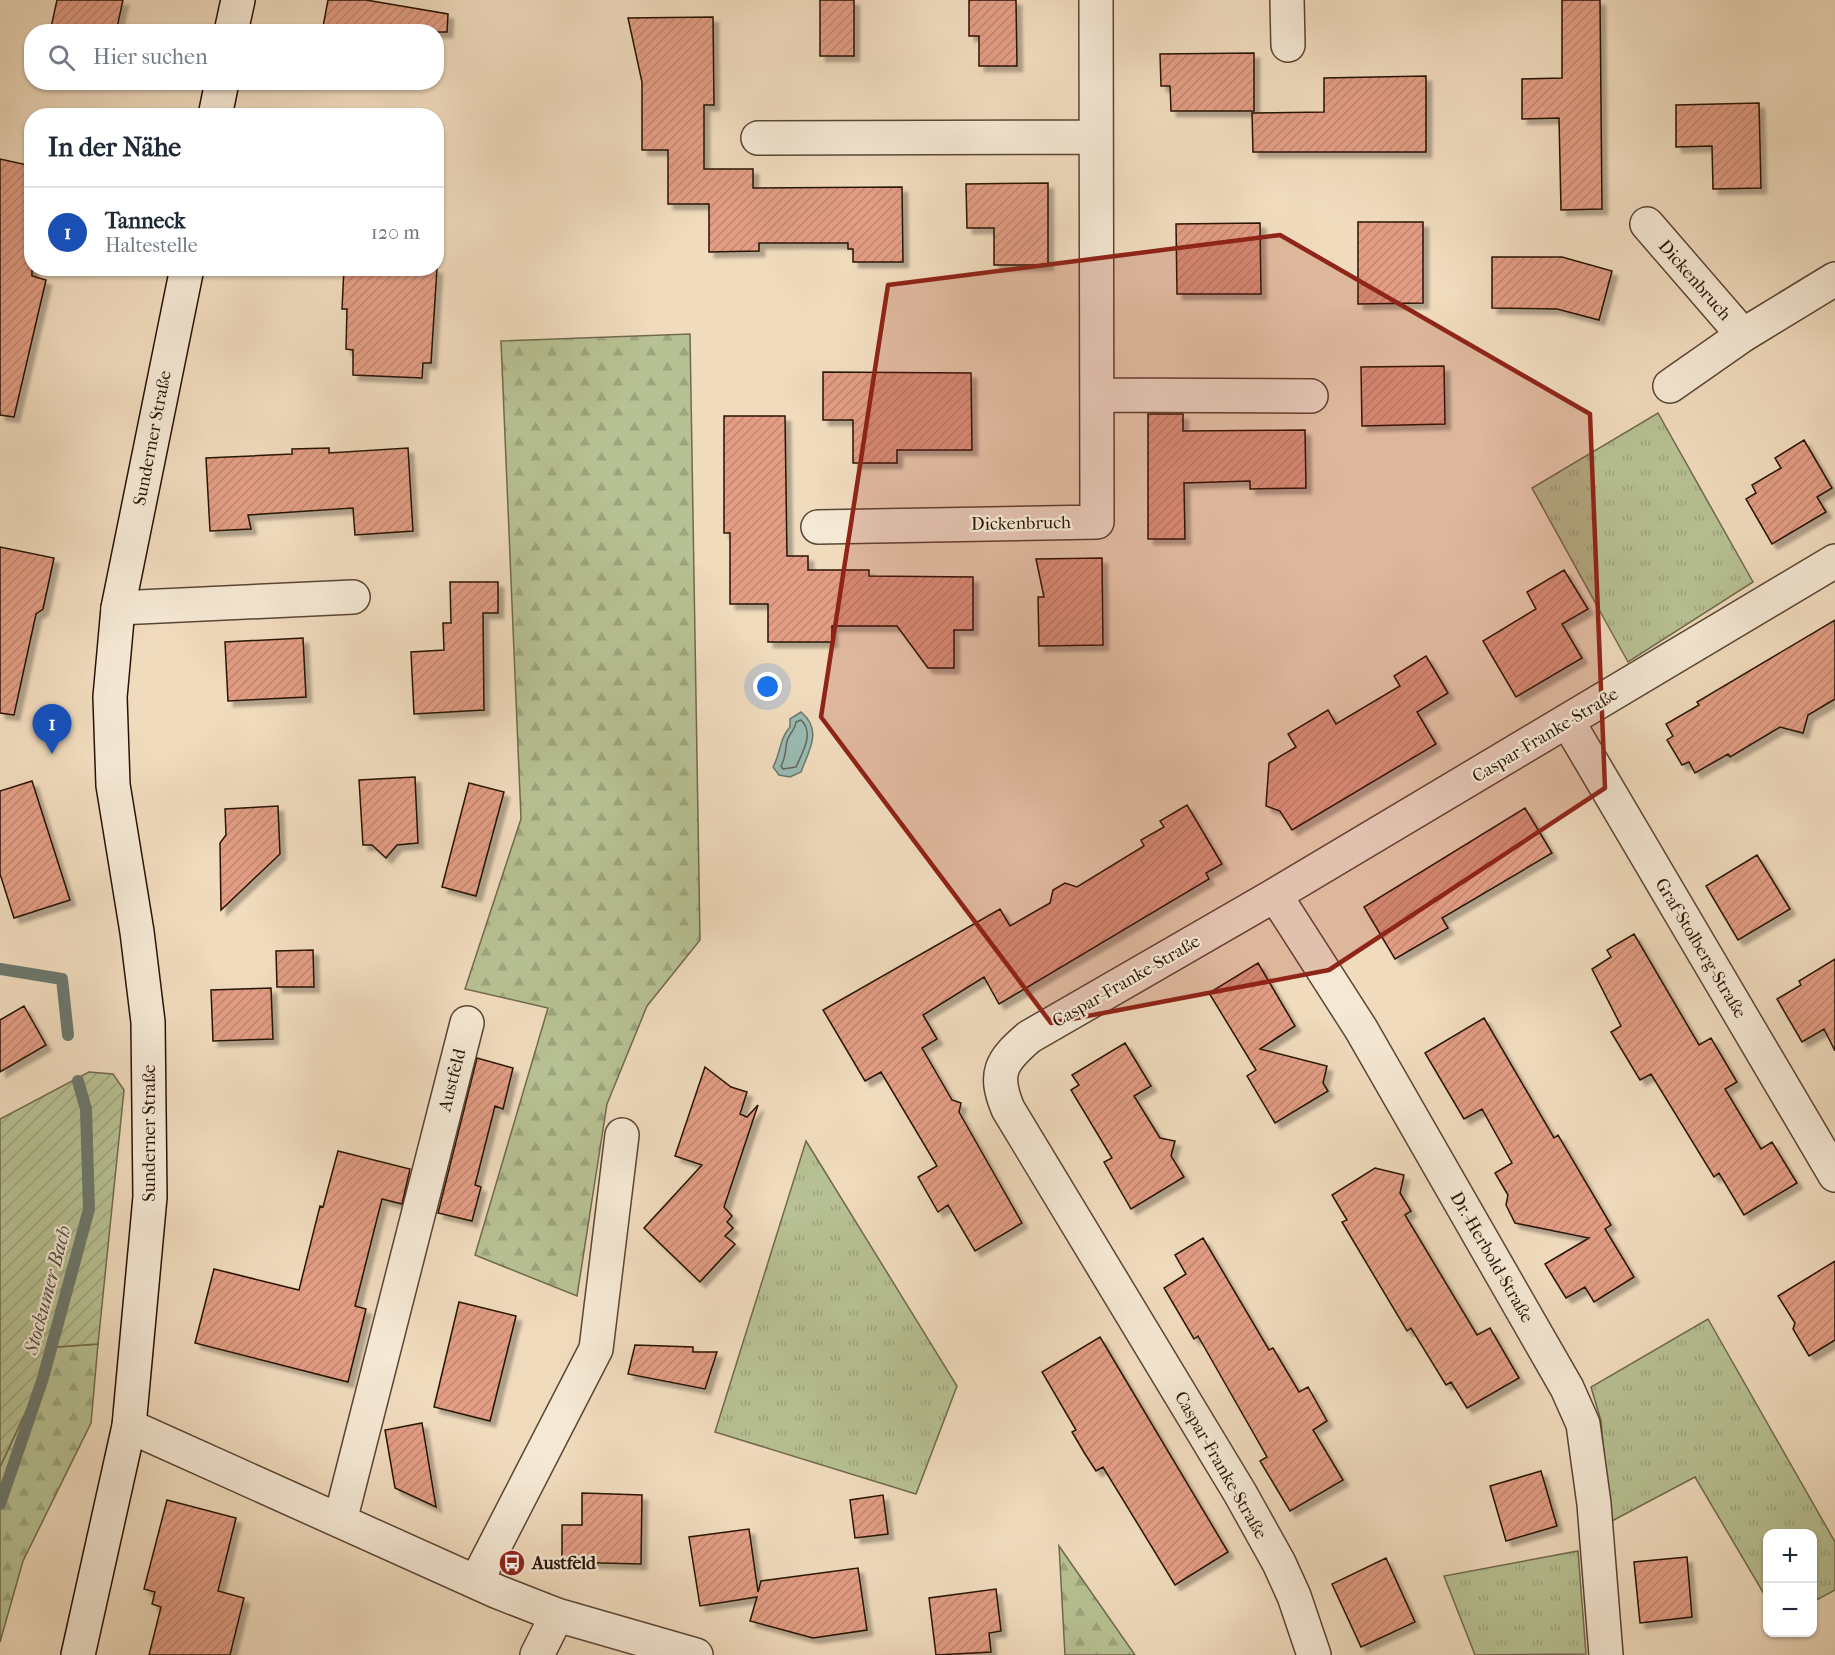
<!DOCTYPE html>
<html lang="de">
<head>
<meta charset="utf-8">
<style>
  :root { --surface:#fff; --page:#f6f6f7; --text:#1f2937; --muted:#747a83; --line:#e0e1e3; --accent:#ea580c }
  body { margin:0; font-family:"IM FELL French Canon",serif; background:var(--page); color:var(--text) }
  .controls { position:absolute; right:18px; bottom:18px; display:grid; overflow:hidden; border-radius:12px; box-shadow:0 2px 4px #0004 }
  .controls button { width:54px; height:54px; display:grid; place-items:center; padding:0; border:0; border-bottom:2px solid var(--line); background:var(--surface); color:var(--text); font:30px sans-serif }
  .you { position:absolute; left:768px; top:687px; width:21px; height:21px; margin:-15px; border:4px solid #fff; border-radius:50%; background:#1a73e8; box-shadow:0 0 0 9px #1a73e833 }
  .badge { display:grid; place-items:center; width:39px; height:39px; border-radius:50%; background:var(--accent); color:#fff; font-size:20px; font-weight:700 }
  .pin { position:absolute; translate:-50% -50px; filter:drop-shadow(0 2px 3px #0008) }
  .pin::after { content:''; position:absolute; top:32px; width:21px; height:18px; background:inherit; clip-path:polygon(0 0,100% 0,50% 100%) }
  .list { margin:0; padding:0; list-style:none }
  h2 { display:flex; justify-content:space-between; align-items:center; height:78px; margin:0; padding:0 24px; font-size:26px }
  h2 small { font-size:20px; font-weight:400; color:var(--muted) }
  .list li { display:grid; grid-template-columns:39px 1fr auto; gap:18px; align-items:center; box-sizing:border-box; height:90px; padding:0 24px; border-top:2px solid var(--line) }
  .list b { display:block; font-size:22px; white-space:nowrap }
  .list p { margin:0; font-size:20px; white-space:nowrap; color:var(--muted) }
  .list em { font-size:20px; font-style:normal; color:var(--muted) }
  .icon { flex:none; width:33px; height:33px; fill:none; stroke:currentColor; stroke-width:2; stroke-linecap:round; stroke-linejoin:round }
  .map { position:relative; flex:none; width:1835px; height:1655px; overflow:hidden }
  .search { position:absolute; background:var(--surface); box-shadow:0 2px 4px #0004; left:24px; top:24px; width:420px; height:66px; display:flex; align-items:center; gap:15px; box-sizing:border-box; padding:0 21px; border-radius:24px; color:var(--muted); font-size:22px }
  .panel { position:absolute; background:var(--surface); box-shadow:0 2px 4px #0004; left:24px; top:108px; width:420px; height:168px; border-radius:24px }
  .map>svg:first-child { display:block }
  .grass { fill:url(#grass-tufts); stroke:#706a4c; stroke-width:1.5 }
  .forest { fill:url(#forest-firs); stroke:#706a4c; stroke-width:1.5 }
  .garden { fill:url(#garden-furrows); stroke:#706a4c; stroke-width:1.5 }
  .water { fill:#9abbb3; stroke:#6c786e; stroke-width:1.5 }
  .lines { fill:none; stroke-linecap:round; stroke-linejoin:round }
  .shore { stroke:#61675c; stroke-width:1.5 }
  .stream { stroke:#6c786e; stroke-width:12 }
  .building { fill:url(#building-hatch); stroke:#281306; stroke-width:1.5; filter:url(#shadow) }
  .minor-casing { stroke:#5a4534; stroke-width:36 }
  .secondary-casing { stroke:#281306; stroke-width:36 }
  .minor { stroke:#f5e8d4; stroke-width:33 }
  .secondary { stroke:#f5e8d4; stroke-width:33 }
  .marked { fill:#8f2418; fill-opacity:0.2; stroke:#8f2418; stroke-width:4.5; stroke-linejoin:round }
  .labels { text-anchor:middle; stroke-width:4.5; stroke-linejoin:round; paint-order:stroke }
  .street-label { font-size:18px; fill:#281306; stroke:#f5e8d4 }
  .poi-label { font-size:18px; font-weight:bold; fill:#281306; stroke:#f5e8d4; text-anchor:start }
  .water-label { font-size:20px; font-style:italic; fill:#504e43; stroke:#f5e8d4 }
</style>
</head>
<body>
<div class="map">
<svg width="1835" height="1655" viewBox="0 0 1835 1655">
  <defs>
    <pattern id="grass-tufts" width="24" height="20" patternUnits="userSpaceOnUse" patternTransform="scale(1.5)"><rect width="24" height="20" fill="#b7c193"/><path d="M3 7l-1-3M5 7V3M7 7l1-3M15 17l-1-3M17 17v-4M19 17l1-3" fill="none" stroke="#9da57d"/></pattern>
    <pattern id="forest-firs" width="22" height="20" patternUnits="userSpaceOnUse" patternTransform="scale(1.5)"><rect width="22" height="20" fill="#b7c193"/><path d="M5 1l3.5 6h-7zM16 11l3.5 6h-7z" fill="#9da57d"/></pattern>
    <pattern id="garden-furrows" width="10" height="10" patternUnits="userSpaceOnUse" patternTransform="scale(1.5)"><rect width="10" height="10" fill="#b7c193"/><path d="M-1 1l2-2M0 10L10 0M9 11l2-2" fill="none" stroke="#9da57d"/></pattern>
    <pattern id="building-hatch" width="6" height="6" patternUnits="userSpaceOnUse" patternTransform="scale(1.5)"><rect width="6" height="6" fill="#e29d84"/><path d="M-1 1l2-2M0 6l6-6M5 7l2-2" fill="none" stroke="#c28670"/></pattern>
    <filter id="shadow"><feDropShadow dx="5.5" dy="5.5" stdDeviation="1.5" flood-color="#0004"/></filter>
  </defs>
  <rect width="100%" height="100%" fill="#f0dbbd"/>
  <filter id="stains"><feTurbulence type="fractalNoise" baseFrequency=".00333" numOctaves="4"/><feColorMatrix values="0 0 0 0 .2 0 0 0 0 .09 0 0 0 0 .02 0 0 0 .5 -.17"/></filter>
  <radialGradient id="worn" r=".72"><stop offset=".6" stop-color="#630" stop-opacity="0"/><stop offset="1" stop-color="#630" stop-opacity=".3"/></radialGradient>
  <path class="grass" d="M1658,413l95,169 -125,80 -96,-174z
    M806,1141l151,245 -41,108 -201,-62z
    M1708,1319l127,223v48l-22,12 -1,-68h-44l-1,65 -72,-122 -85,45 -9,-101 -10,-34z
    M1578,1551l8,103 -111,1 -31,-79z"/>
  <path class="forest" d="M690,334l10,606 -53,66 -40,98 -30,192 -102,-41 73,-247 -83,-19 56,-170 -20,-478z
    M98,1344l-7,79 -68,138 -23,81v-175l56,-120z
    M1059,1546l76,109h-70z"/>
  <path class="garden" d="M89,1072l24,2 11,16 -26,254 -42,3 -56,120v-348z"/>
  <path class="water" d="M801,712c22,18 8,38 0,60l-11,5 -11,-2 -6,-8c8,-14 6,-28 17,-40v-8z"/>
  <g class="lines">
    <path class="shore" d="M801,720c14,13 1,33 -5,47l-13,2 -2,-3c5,-9 4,-15 6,-25 2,-7 8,-11 9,-19z"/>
    <path class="stream" d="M0,969l62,10 6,56
      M0,1504l43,-126 46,-169 -3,-100 -8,-28"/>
  </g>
  <path class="building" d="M57,0h66l-7,32h-66z
    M328,0h38l82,14 -1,18h-125z
    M820,0h34v56h-34z
    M969,0h47l1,66h-38v-30h-10z
    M1562,0h38l2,209 -41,1 -2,-92 -37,1v-40l40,-1z
    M713,17l1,88h-10v64h49v19l149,-1 1,75h-50v-13h-5v-6h-89v8l-50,1v-48h-41v-54h-26v-68l-14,-64z
    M1254,53v58h-83l-1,-25h-9l-1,-32z
    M1426,76v76h-173l-1,-39 72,-1v-34z
    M1759,103l2,85 -48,1 -1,-43 -36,1v-42z
    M0,159l32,7v110l14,4 -32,137 -14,-2z
    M1048,183v82h-54v-37h-27l-1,-44z
    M1358,222h65v81l-65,1z
    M1260,223l1,71h-84l-1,-70z
    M1492,257h70l50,14 -13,49 -42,-11 -65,-1z
    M344,268h93l-6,95h-8l-1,15 -69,-3v-25l-7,-1 1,-40h-5z
    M1444,366l1,58 -83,2 -1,-59z
    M823,372l148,1 1,77h-75v13h-44v-43h-30z
    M1148,414h35v17l122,-1 1,58 -56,1v-8l-66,2 1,56h-37z
    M724,416h61l2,140h21v14h61v6l104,1v53h-19v38h-26l-31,-42h-65v16h-64v-38h-38v-71h-6z
    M1804,440l28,48 -15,9 9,15 -54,32 -26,-45 10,-6 -4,-8 29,-17 -6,-10z
    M329,448v5l79,-5 5,83 -58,4 -2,-27 -105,7 3,14 -41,2 -4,-73 86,-4v-5z
    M0,547l54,11 -11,51 -7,5 -22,101 -14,-2z
    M1102,558l1,87 -64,1 -1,-49h6l-8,-38z
    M1564,570l24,39 -26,15 20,34 -66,39 -33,-56 53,-32 -9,-17z
    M450,582h48v31h-15l1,97 -70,4 -3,-62 33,-2 -1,-27h8z
    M1835,620v79l-27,16 -5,18 -23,-6 -50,30 -2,-3 -33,19 -6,-11 -7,3 -15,-25 6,-4 -7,-12 33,-19 -2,-3z
    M303,638l3,59 -78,4 -3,-59z
    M1426,656l22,37 -31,19 19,32 -144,86 -12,-19 -14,-5 3,-43 27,-16 -8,-13 40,-24 8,14 64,-38 -6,-10z
    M415,777l3,66 -21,2 -11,13 -14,-13h-9l-4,-65z
    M32,781l38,119 -56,18 -14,-44v-83z
    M469,783l35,9 -28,104 -34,-9z
    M1187,805l35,59 -16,9 3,6 -210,125 -15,-27 -61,38 14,24 -15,9 30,52 9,3 -2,9 63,111 -47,28 -27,-46 -10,7 -20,-35 19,-11 -56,-94 -16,9 -42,-71 177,-101 10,17 40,-23 3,-13 12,-7 12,4 67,-41 -3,-6 23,-13 -4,-6z
    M278,806l2,48 -59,56 -1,-67 6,-8 -1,-26z
    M1525,808l27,45 -110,65 6,10 -53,31 -31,-52z
    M1757,855l33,54 -52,31 -32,-54z
    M1634,934l65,111 12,-7 26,44 -12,7 36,60 11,-7 25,41 -53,32 -25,-42 -5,4 -63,-103 -11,6 -29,-48 10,-6 -29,-57 19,-12 -4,-7z
    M313,950l1,37h-37l-1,-36z
    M1835,959v92l-11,-22 -22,13 -25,-43 24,-14 -2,-4z
    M1258,963l37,63 -35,23 67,17 -4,17 5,8 -53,32 -28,-47 9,-6 -47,-77z
    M271,988l2,51 -60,2 -2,-51z
    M24,1006l22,39 -46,27v-52z
    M1484,1018l70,120 4,-3 53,90 -6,4 29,48 -40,25 -9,-15 -19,11 -21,-34 44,-26 -74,-15 -9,-18 2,-10 -13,-22 17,-10 -30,-54 -18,10 -39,-66z
    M1125,1043l26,43 -17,10 26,42 15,3 -4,15 13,21 -53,32 -27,-47 8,-4 -41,-68 8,-5 -7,-10z
    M477,1058l36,10 -10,41 -8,-3 -20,79 6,2 -9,34 -34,-8z
    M705,1067l26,20 16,5 -7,22 7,3 11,-12 -34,102 8,9 -5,6 6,6 -8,8 10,8 -35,38 -56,-54 58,-63 -27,-9z
    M338,1151l72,18 -8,35 -20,-5 -27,107 11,3 -18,73 -153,-39 19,-74 85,21 21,-84 3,1z
    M1375,1168l29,7 -4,18 11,18 -6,4 72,120 13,-7 29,50 -52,30 -16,-26 -5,3 -35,-57 -4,3 -65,-109 5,-2 -15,-25z
    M1203,1238l66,112 4,-2 26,44 9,-5 19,34 -14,9 30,50 -53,31 -30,-50 7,-4 -69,-121 -4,3 -30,-51 22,-14 -11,-19z
    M1835,1261v79l-26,16 -16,-27 2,-6 -17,-27z
    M459,1302l57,14 -26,105 -56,-14z
    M1100,1337l128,215 -53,33 -72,-118 -7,4 -11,-17 -13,-22 4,-2 -34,-58z
    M635,1345l58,2v5h24l-12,37 -77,-15z
    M422,1423l14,84 -41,-19 -10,-58z
    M1541,1471l16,55 -51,15 -16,-55z
    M582,1493l60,2 -1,69 -79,-2v-37h20z
    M883,1495l5,39 -33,4 -5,-38z
    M167,1500l69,18 -18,73 26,7 -14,57h-81l12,-48 -9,-3 3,-12 -11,-3z
    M749,1529l9,63 3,-11 97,-13 9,62 -54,8 -63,-17 7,-24 -57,9 -11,-69z
    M1687,1557l5,60 -52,6 -6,-61z
    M1386,1558l29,64 -54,25 -29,-63z
    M996,1589l5,42 -12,2 2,19 -55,3 -7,-57z"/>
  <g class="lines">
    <defs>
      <path id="minor" d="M1287,0l1,45
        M758,138l337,-1
        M1647,224l96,111
        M1670,386l73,-51 92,-56
        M1097,395l214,1
        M818,527l279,-5 -1,-522
        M118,608l235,-11
        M1568,722l267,453
        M1275,895l86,134 206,359 16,36 11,80 12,151
        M129,1426l369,166 59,23 139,40
        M340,1521l127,-498
        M476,1582l120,-233 26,-214
        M537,1655l20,-40
        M1314,1655l-20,-59 -15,-33 -39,-70 -232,-384c-15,-36 -7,-48 21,-72l246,-142 560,-334"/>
      <path id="secondary" d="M231,32l7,-32
        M215,116l7,-34
        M78,1655l51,-229 21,-229 -2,-175 -11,-90 -24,-147 -3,-88 8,-89 69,-340"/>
    </defs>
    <use href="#minor" class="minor-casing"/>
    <use href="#secondary" class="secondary-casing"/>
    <use href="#minor" class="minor"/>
    <use href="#secondary" class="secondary"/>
  </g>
  <path class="marked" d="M1280,235l310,179 15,374 -276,182 -278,53 -230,-306 67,-432z"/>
  <defs>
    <symbol id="bus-disc" viewBox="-11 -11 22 22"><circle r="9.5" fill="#8f2418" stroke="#f5e8d4"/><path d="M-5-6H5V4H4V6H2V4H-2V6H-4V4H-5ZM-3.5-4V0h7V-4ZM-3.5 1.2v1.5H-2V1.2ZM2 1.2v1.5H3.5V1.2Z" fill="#fff"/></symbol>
  </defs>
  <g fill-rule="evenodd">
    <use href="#bus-disc" x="497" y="1548" width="30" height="30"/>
  </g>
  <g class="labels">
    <g class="street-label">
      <text transform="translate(1695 280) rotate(49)" y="6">Dickenbruch</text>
      <text transform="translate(152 438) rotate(-79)" y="6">Sunderner Straße</text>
      <text transform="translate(1021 523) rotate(-1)" y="6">Dickenbruch</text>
      <text transform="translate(1545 735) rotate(-31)" y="6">Caspar-Franke-Straße</text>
      <text transform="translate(1701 948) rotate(59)" y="6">Graf-Stolberg-Straße</text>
      <text transform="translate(1126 981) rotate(-30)" y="6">Caspar-Franke-Straße</text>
      <text transform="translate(452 1080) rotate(-76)" y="6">Austfeld</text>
      <text transform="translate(149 1133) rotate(-90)" y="6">Sunderner Straße</text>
      <text transform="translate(1492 1257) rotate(60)" y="6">Dr.-Herbold-Straße</text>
      <text transform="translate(1221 1465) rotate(60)" y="6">Caspar-Franke-Straße</text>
    </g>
    <g class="poi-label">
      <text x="532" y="1569">Austfeld</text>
    </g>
    <g class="water-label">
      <text transform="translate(47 1290) rotate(-75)" y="7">Stockumer Bach</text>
    </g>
  </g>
  <rect width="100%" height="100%" filter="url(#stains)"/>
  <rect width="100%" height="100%" fill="url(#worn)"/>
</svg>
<div class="controls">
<button>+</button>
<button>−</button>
</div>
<div class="you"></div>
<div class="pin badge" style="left:52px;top:754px;background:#1a4fb4">1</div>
<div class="search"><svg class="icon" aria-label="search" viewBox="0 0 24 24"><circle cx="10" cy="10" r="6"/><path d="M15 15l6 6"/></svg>Hier suchen</div>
<section class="panel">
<h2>In der Nähe<small></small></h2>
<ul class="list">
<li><span class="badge" style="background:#1a4fb4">1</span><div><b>Tanneck</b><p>Haltestelle</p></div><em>120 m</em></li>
</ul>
</section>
</div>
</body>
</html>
